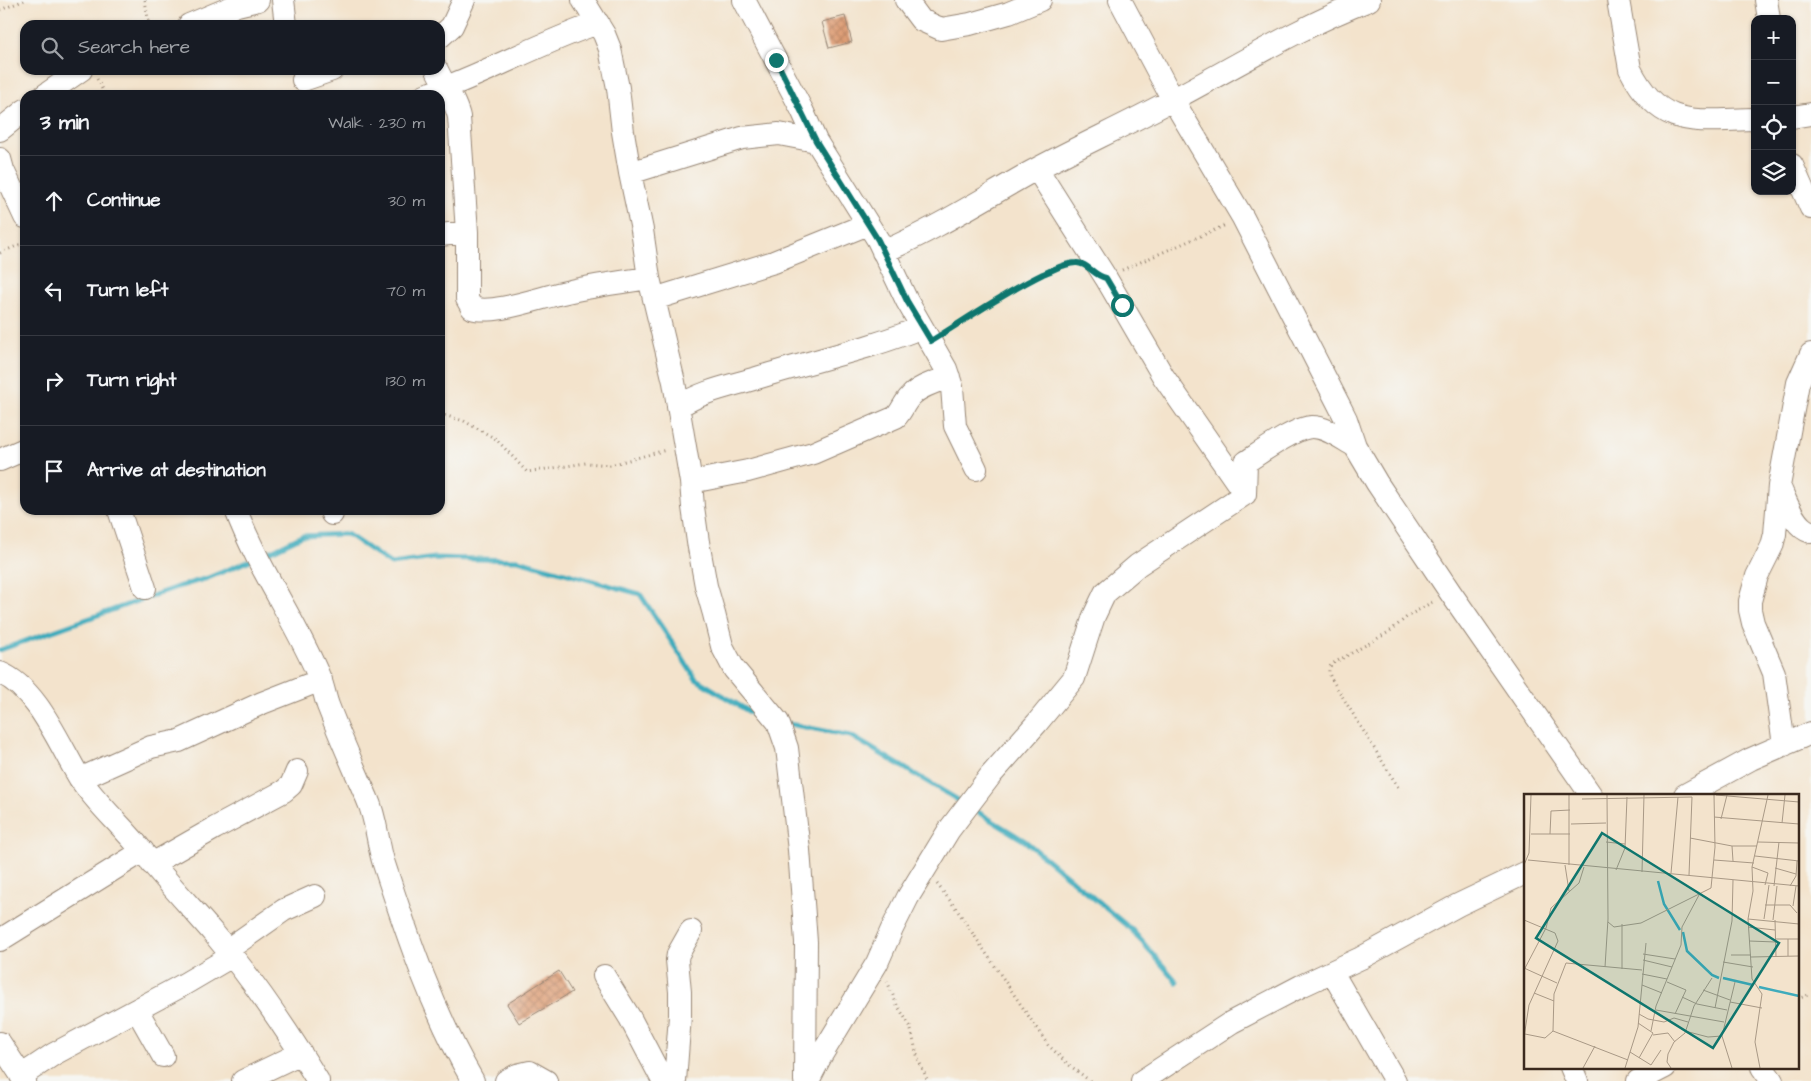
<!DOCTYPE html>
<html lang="en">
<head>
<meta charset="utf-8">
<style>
  :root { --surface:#171b24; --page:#242831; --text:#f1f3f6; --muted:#9ea1a6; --line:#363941 }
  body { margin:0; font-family:"Architects Daughter",sans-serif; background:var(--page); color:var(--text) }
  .controls { position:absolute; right:15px; top:15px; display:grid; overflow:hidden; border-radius:10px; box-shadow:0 1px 4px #0004 }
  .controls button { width:45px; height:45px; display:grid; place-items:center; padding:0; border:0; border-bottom:1px solid var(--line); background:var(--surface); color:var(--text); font:25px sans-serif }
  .stop { position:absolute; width:15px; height:15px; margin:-11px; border:4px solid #0f766e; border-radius:50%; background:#fff }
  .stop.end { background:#0f766e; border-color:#fff; box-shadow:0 1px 5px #0008 }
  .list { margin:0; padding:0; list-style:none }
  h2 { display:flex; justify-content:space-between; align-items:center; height:65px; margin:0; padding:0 20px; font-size:21px }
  h2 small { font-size:16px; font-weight:400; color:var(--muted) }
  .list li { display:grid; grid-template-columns:32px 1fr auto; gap:15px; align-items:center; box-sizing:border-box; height:90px; padding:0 20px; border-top:1px solid var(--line) }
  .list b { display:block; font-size:19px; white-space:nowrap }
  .list em { font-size:16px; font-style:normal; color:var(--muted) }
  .icon { flex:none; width:28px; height:28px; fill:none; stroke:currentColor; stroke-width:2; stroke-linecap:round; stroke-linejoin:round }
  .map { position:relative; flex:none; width:1811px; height:1081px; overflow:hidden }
  .search { position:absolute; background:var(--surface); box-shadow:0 1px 4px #0004; left:20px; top:20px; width:425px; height:55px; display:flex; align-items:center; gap:12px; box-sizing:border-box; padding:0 18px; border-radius:15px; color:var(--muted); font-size:19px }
  .panel { position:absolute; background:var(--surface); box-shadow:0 1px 4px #0004; left:20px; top:90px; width:425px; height:425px; border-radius:15px }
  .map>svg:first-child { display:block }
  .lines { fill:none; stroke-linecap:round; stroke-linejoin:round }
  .stream { stroke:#3eabbc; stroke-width:5 }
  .building { fill:url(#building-cross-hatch) }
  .minor-casing { stroke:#978675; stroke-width:24 }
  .path { stroke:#978675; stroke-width:3; stroke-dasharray:1 4; stroke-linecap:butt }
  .minor { stroke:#fff; stroke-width:22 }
  .route { stroke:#0f766e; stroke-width:6 }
  .inset-river { fill:none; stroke:#3eabbc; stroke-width:2.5 }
  .inset-road { fill:none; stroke:#a99986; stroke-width:1 }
  .view { fill:#0f766e; fill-opacity:0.15; stroke:#0f766e; stroke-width:2.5 }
  .inset-edge { fill:none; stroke:#3b2a1e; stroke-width:2.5 }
</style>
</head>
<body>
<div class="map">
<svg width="1811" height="1081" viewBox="0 0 1811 1081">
  <defs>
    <pattern id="building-cross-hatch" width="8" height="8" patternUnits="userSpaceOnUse" patternTransform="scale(1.25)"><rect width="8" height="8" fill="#dc976d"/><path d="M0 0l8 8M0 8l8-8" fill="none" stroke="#b47b59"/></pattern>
  </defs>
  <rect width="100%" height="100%" fill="#f6f6f2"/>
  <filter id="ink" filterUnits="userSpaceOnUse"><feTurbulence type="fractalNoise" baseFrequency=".02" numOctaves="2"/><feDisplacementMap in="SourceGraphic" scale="10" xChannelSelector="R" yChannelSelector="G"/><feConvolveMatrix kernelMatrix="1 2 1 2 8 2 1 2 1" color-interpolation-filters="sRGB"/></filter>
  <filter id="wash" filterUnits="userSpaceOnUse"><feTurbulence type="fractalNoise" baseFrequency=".0096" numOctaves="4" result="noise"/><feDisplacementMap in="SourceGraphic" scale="20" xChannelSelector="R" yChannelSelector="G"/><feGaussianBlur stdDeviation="1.12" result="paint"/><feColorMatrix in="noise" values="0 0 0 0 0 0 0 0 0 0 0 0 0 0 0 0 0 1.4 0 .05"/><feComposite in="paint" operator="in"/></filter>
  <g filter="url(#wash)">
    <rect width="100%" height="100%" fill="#f3e3cc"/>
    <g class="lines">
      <path class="stream" d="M263,555l39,-19 45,-2 44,30 44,-6 83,2 122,34 56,85 65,40 5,1
        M0,650l177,-63 31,-9 45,-19
        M784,723l67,13 112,67
        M973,809l52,32 107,89 45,52"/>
    </g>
    <g id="blocks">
      <path class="building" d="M845,16l7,26 -23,6 -7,-26z
        M559,971l13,21 -53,31 -12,-19z"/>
    </g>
  </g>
  <g filter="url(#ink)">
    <use href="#blocks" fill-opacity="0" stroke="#978675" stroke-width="1"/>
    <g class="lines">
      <defs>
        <path id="minor" d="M283,0l3,25
          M583,0l21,34 6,15 8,39 5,44 7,41 12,57 7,48 25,104 17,100 2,25 5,35 8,44 8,28 8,32 12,23 44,53 9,26 12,102 7,92 -1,139
          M744,0l58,110 14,31 62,99 29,61 39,68 6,18 3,39 21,43
          M906,0l15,20 20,9 29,-5 39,-11 31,-13
          M1120,0l53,100 70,118 96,187 7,14 9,27 22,37 73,109 141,203
          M1618,0l12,69c31,62 66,51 125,50
          M1766,0l3,19
          M189,25l48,-20 21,-5
          M440,37l12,-11 12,-26
          M437,70c7,15 19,32 22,47l8,115v67l5,9c21,7 67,-10 90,-15 29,-7 58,-11 87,-15
          M303,80l29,-10
          M45,95l36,-25
          M425,95c59,-20 114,-52 173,-72
          M1792,117l19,-3
          M0,130l25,-20
          M0,159l3,11 22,47
          M1792,165l19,43
          M1037,169l69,109 57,98 82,118
          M630,173l112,-35 37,-4 37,7
          M440,235l27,-3
          M883,252c51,-22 98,-52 146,-79 48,-26 97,-48 145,-74 66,-35 125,-72 195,-99
          M654,299l120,-37 94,-38
          M678,407c26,-17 53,-21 82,-30 54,-17 110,-28 162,-50
          M0,460l25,-11
          M691,482l57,-11 65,-18 83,-36c6,-6 8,-14 14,-20 9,-11 26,-15 39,-20
          M1779,486c7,14 15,42 32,46
          M119,510l26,78
          M236,510c22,59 60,111 84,169 4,9 5,20 9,29 12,31 25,60 38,90 10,21 10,45 17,66 24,74 50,150 89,217
          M332,514v-4
          M0,673c37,15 59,71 79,104 18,28 44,49 64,75 23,29 48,55 72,83 39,46 72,95 103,146
          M1784,745l-10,-72 -21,-50 -3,-13v-9l7,-25 15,-30 3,-12 4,-48 19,-103 13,-29
          M80,779l71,-32 28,-6 83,-38 59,-23
          M1685,795l66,-36 60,-26
          M152,864l63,-36 69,-37 7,-6 6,-14
          M0,940l143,-89
          M227,950l57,-40 31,-14
          M1332,972l63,109
          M604,976l26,42 33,63
          M137,1010l26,46
          M0,1043l25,38
          M1571,1067l6,14
          M1762,1067l10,14
          M21,1076l33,-22 127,-68 51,-30
          M243,1081l58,-28
          M506,1081l11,-6 13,-3 16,9
          M675,1081l5,-65v-24l-3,-32 1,-6 13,-23
          M808,1081l14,-27 55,-91 15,-34 16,-32 41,-67 42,-55 46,-52 37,-45 20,-62 11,-23 33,-28 107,-71 1,-32c14,-9 50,-35 66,-35 15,0 30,12 43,19
          M1142,1081l90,-59 69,-36 60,-28 97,-53 67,-32
          M1638,1081l27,-14"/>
      </defs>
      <use href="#minor" class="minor-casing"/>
      <path class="path" d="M145,0l4,25
        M0,10l25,-10
        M97,79l8,16
        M0,253l19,-8h6
        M1122,270l104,-45
        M946,332c35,-22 89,-61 129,-69
        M440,414l24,7 32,18 31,33 59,-9 24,2 56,-15
        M1398,787l-64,-104c-4,-7 -8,-12 -2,-19l57,-32 19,-16 26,-15
        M937,884l18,23 93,138 20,19 22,17
        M887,981l10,24 13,21 8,33 10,22
        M1797,999l14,-5"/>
      <use href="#minor" class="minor"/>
    </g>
  </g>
  <g class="lines" filter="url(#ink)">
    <path class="route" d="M776,60l40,81 62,99 29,61 24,40c37,-23 73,-48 112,-67 11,-4 21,-11 33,-11 11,-1 18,13 30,15l16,27"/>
  </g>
  <g transform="translate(1524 794)">
    <rect width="275" height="275" fill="#f3e3cc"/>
    <path class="inset-river" d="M134,87l6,23 16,26M159,138l4,19 25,24 7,3M199,184l30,7M235,193l40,9"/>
    <path class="inset-road" d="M45,1v70M192,1l83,7M58,5l110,-2M190,23l85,7M197,25l6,-24M258,29l3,-28M47,30l35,-1M7,40h39M26,40l1,-23 19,-1M166,44l42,8h25M82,48l19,2M234,48l41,1M208,52l1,15M231,62l44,5M4,66l271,26M190,66l40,3M0,71l5,-12 2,-58M41,71l4,26M228,73l16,6 -3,12M251,74l21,6M92,76l9,-22 2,-51M118,78l2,-77M147,79l7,-76M165,81l3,-78M250,92l5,-44M266,92l6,-10 1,-15M241,111h25l7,8M269,112l3,-20M224,125l51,5M240,125l5,-34M0,126l31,13 3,8 -29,64 -5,32M249,126l4,-34M251,126l1,37M84,128l6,5 27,-4 70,-35 4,-41 -1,-52M98,130v45M224,133l27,3M252,145h23M225,147l27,1M119,160l32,5M207,161h20M264,162v-17M227,163l48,-1M119,166l29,7M199,168l30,5M81,173l3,-48 -1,-124M0,174l33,15M0,176l22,-42 5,-20 28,-25 5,-16M118,180l25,5M143,188l19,8 -11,24M118,191l20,8M179,196l27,10M10,199l20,8M158,203l15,7 30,6M206,208l32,6M191,214l17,-87 1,-41M132,216l68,12M115,220l9,5 16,3 10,-4 14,4M114,229l15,10 -14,25M127,237l5,-25 25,-61 1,-18 17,-32M161,237l23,6 14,-1M1,240l20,4 8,-7M129,241l15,-2 7,9M106,258l21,13 10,-15M104,266l-75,-29 1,-37 12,-31 76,7M59,274l12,-22M101,274l13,-41 8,-84M147,274l-4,-6 1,-8 6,-12 11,-9 9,-27 18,-28M208,274l-10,-32 13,-54M236,274l-5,-26 7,-48 -10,-15 -4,-60 5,-28 -1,-24 16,-72"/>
    <path class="view" d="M78,39l177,110 -66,105 -177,-110z"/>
    <rect width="275" height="275" class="inset-edge"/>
  </g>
</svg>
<div class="controls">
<button>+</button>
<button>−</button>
<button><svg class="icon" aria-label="locate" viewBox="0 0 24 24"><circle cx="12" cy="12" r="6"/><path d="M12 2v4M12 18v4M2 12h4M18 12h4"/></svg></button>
<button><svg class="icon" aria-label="layers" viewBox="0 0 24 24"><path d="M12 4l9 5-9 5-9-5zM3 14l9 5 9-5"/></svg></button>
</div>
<div class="stop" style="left:1122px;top:305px"></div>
<div class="stop end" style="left:776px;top:60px"></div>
<div class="search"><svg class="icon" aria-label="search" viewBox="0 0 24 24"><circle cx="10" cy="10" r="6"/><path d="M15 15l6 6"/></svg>Search here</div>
<section class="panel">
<h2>3 min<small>Walk · 230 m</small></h2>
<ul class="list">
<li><svg class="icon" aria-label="ahead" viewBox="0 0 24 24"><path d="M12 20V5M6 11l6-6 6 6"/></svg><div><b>Continue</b></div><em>30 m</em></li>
<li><svg class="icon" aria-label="left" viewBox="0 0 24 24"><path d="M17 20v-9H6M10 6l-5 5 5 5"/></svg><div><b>Turn left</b></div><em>70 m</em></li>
<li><svg class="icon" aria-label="right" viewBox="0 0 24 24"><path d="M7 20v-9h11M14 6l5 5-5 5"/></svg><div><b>Turn right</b></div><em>130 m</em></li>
<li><svg class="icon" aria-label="arrive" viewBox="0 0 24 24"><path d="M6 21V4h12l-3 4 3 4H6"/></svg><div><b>Arrive at destination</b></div></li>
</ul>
</section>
</div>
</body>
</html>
